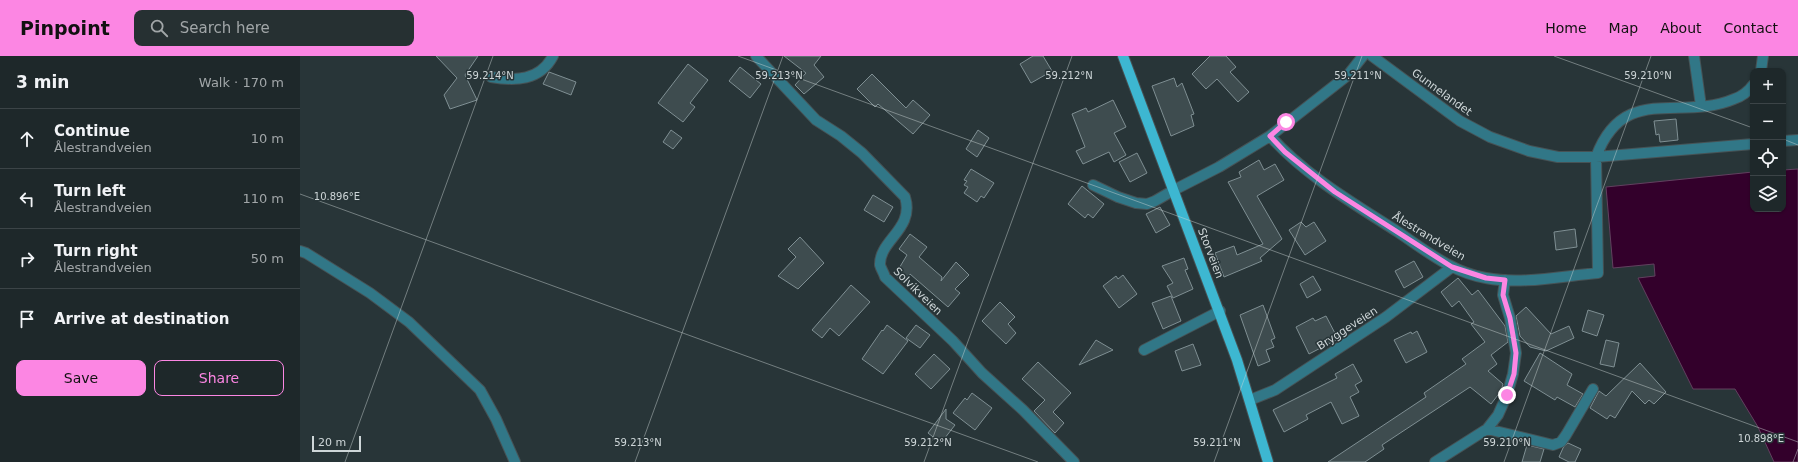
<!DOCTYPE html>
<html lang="en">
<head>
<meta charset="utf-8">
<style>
  :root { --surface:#1e282a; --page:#263032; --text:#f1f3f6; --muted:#a1a6a8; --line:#3c4447; --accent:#fc86e3 }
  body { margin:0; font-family:"DejaVu Sans",sans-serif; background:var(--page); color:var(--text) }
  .controls { position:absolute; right:12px; top:12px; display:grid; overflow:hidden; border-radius:8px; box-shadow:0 1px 3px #0004 }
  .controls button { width:36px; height:36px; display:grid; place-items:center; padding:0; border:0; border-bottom:1px solid var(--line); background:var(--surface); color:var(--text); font:20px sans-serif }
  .scale { position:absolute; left:12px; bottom:10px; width:49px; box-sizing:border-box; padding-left:4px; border:2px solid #ced6d8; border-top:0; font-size:11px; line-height:14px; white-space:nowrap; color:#ced6d8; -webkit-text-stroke:3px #283538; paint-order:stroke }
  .stop { position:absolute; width:12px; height:12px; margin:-9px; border:3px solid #fc86e3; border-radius:50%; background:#fff }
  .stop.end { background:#fc86e3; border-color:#fff; box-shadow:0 1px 4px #0008 }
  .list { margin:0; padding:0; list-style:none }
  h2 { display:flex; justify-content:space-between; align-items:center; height:52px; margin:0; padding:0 16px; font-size:17px }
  h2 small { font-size:13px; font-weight:400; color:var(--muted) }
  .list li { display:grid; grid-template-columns:26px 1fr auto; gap:12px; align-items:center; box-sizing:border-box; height:60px; padding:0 16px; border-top:1px solid var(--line) }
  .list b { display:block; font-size:15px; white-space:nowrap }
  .list p { margin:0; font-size:13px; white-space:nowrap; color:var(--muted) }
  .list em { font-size:13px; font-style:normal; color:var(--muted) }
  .actions { display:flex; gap:8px; padding:12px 16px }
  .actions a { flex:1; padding:9px 0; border:1px solid var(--accent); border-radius:8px; text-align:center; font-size:14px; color:var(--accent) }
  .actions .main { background:var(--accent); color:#111 }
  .icon { flex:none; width:22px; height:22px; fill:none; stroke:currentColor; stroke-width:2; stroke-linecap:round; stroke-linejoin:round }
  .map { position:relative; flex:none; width:1498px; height:406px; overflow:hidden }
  header { display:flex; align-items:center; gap:24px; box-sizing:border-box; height:56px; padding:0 20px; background:var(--accent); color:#111 }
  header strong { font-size:19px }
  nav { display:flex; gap:22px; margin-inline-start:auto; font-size:14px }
  .search { width:280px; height:36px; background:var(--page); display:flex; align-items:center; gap:10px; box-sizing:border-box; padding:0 14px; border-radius:8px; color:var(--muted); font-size:15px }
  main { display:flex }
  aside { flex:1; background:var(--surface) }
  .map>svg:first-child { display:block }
  .water { fill:#33002b; stroke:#62405f }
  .building { fill:#3e4c4f; stroke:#7f8f93 }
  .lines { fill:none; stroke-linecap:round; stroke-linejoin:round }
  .minor-casing { stroke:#465255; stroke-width:12 }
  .major-casing { stroke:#465255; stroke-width:12 }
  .minor { stroke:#317787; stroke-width:10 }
  .major { stroke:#3db7d1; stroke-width:10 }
  .route { stroke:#fc86e3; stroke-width:5 }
  .ticks { fill:none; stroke:#ced6d8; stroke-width:1; stroke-opacity:0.45 }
  .labels { text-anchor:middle; stroke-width:3; stroke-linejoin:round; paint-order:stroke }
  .street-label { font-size:11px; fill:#ced6d8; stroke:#283538 }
  .ticks-label { font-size:10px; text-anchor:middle; fill:#ced6d8; stroke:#283538; stroke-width:3; stroke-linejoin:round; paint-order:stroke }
</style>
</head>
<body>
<header>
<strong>Pinpoint</strong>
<div class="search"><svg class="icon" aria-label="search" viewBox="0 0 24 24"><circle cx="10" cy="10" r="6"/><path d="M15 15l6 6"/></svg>Search here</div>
<nav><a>Home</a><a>Map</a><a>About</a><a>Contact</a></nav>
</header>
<main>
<aside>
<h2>3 min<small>Walk · 170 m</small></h2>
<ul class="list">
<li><svg class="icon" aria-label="ahead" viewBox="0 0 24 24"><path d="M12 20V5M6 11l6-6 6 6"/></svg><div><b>Continue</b><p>Ålestrandveien</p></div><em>10 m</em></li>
<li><svg class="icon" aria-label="left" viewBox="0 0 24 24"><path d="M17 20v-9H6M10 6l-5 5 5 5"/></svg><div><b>Turn left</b><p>Ålestrandveien</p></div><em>110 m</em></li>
<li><svg class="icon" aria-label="right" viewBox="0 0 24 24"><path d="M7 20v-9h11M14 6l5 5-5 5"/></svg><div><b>Turn right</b><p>Ålestrandveien</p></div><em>50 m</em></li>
<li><svg class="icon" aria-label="arrive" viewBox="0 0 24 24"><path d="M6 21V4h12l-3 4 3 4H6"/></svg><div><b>Arrive at destination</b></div></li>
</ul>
<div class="actions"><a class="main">Save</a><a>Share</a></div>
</aside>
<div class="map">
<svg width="1498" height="406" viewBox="0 0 1498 406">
  <rect width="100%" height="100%" fill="#283538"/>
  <path class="water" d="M1498,113v293h-24l-16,-35 -23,-38h-42l-55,-111 17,-2 -1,-12 -41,4 -7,-81 147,-15v37h30v-39z"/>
  <path class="building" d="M136,0h42l-13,19 12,25 -27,9 -6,-14 13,-17z
    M484,0h37l-7,9 10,12 -20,17 -9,-9 11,-12z
    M733,0h10l9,15 -21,12 -11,-19z
    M910,0h16l10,11 -6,5 19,20 -11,10 -21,-23 -11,10 -14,-15z
    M388,8l20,16 -18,23 5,4 -12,15 -25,-19z
    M440,11l21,17 -11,14 -21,-17z
    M249,16l27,10 -5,13 -28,-11z
    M572,18l34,34 7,-8 17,15 -17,19 -35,-30 -3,3 -18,-18z
    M874,22l3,9 5,-4 12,31 -3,1 3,11 -23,10 -19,-50z
    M813,44l13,27 -12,6 12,22 -12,7 -5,-10 -26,12 -7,-13 9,-4 -13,-33 14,-6 2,4z
    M1376,63l2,21 -18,2 -1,-8 -3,1 -2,-14z
    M371,74l11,8 -9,11 -10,-7z
    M678,74l11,8 -12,19 -11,-8z
    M837,97l10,20 -17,9 -11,-20z
    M959,104l5,10 11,-6 9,16 -27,16 25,43 -22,19 2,3 -38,16 -9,-24 19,-7 3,9 26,-11 -35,-62 13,-5 -2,-5z
    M671,113l23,14 -10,15 -3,-2 -4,6 -13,-9 4,-6 -4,-2 3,-4 -3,-1z
    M782,130l22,18 -11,14 -5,-4 -3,4 -17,-14z
    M573,139l20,12 -9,15 -20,-12z
    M860,151l10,18 -14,8 -10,-19z
    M1001,166l5,5 8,-5 12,19 -21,14 -16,-25z
    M1275,173l2,18 -21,3 -2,-18z
    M610,178l17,13 -8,10 23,20 -1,4 15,-19 13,13 -14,14 5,4 -12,14 -38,-33 -5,8 -10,-7 12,-20 -8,-6z
    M500,181l24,26 -26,26 -20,-13 18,-19 -8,-8z
    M884,202l4,11 -3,1 8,19 -20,9 -6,-12 6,-3 -11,-17z
    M1114,205l9,16 -19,11 -9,-17z
    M823,219l14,19 -18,14 -16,-22 13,-10 2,3z
    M1013,220l8,14 -14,8 -7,-14z
    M1158,222l14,17 6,-5 27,36 3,16 -17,13 6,9 -9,7 15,13 -2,7 -10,13 -21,-17 -88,58 2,4 -19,13h-37l98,-65 -2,-4 42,-29 -4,-5 23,-17 -14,-18 3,-2 -15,-21 -7,6 -11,-15z
    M551,229l19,17 -31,34 -9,-8 -8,10 -10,-8z
    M871,240l10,25 -18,8 -11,-26z
    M700,246l15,15 -7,7 8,9 -10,11 -24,-23z
    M963,249l12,33 -4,2 3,7 -8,3 4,11 -12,5 -18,-51z
    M1226,251l25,27 18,-8 5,12 -28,13 -16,-4 -10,-11 -4,-20z
    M1288,254l16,5 -7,21 -15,-5z
    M1026,260l12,23 -29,15 -13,-27 17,-9 2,3z
    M587,269l21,16 -25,33 -21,-15 20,-29 1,1z
    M616,269l14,10 -10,13 -14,-10z
    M1117,275l10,21 -21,11 -12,-23 17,-8 1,2z
    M796,284l17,10 -34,15z
    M1306,284l13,3 -5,24 -14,-3z
    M893,288l8,21 -19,6 -7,-20z
    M1240,297l32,21 -5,11 16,9 -8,13 -18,-10 -2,3 -31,-19z
    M634,298l16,15 -19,20 -16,-15z
    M738,306l33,31 -18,19 11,11 -9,10 -21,-22 11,-11 -23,-21z
    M1340,307l26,29 -12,12 -5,-4 -4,4 -13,-13 -17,27 -5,-3 -3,4 -17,-11 9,-17 7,5z
    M1053,308l9,17 -7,4 4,7 -9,5 9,19 -17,8 -11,-22 -25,13 2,4 -24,13 -11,-22 64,-32 -2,-4z
    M672,337l20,15 -17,22 -22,-17 12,-15 2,2z
    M646,353v10l9,6 -14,18 -13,-10z
    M1268,387l13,6 -6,13h-6l-10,-5 4,-9z
    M1227,389l17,4 -4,13h-18z"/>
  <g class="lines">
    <defs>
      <path id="minor" d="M456,0l60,64 25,16 21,17 43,44c10,32 -26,43 -25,68 1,4 4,8 5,12l68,64 29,32 41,37 51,52
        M1072,0l88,65 30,16 39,14 29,6h38l157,-13
        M1394,0l7,50
        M1461,15l2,-15
        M191,21c24,4 49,4 62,-21
        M970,80c36,40 83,67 128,96 27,18 55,41 88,46 36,7 76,-2 112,-5l-2,-116c28,-75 85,-35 138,-58 7,-2 15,-8 19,-14
        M1483,85l15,-1
        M793,129l25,12 18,6 11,1 8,-3 19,-11 45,-23 51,-31 78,-61 15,-19
        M0,195l6,2 64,40 39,29 71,68 16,29 19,43
        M844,294l76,-39
        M950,344l25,-10 111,-73 66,-50
        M1187,373l66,16 8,-3 5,-7 27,-46
        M1135,406l52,-33 11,-14 9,-20 6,-21 3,-21 -6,-35 -7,-23 2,-15"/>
      <path id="major" d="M823,0l114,304 31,102"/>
    </defs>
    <use href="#minor" class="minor-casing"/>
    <use href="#major" class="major-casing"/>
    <use href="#minor" class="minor"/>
    <use href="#major" class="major"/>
  </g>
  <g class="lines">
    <path class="route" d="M986,66l-16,14 15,16 50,40 117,75 34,11 19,2 -2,15 7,23 6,35 -2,21 -7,21"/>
  </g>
  <path class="ticks" d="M438,0l1060,386M1254,0l199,72M1483,83l15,6M0,138l738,268M45,406l148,-406M335,406l148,-406M624,406l148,-406M914,406l148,-406M1204,406l147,-406M1493,406l5,-13"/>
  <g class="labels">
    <g class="street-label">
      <text transform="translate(1142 36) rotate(36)" y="4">Gunnelandet</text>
      <text transform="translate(1129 180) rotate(31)" y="4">Ålestrandveien</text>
      <text transform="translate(911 197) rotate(69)" y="4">Storveien</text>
      <text transform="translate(618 235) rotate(44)" y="4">Solvikveien</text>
      <text transform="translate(1047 272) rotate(-33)" y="4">Bryggeveien</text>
    </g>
  </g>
  <g class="ticks-label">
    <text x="190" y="23">59.214°N</text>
    <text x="479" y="23">59.213°N</text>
    <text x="769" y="23">59.212°N</text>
    <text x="1058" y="23">59.211°N</text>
    <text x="1348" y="23">59.210°N</text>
    <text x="37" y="144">10.896°E</text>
    <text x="1461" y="386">10.898°E</text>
    <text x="338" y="390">59.213°N</text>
    <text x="628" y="390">59.212°N</text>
    <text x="917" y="390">59.211°N</text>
    <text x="1207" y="390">59.210°N</text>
  </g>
</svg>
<div class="controls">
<button>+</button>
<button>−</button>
<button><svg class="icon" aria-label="locate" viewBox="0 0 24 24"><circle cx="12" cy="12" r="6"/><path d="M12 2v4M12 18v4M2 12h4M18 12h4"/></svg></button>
<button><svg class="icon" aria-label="layers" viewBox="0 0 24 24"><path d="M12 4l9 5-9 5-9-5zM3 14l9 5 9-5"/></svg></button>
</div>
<div class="scale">20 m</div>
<div class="stop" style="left:986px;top:66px"></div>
<div class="stop end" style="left:1207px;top:339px"></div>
</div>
</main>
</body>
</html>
